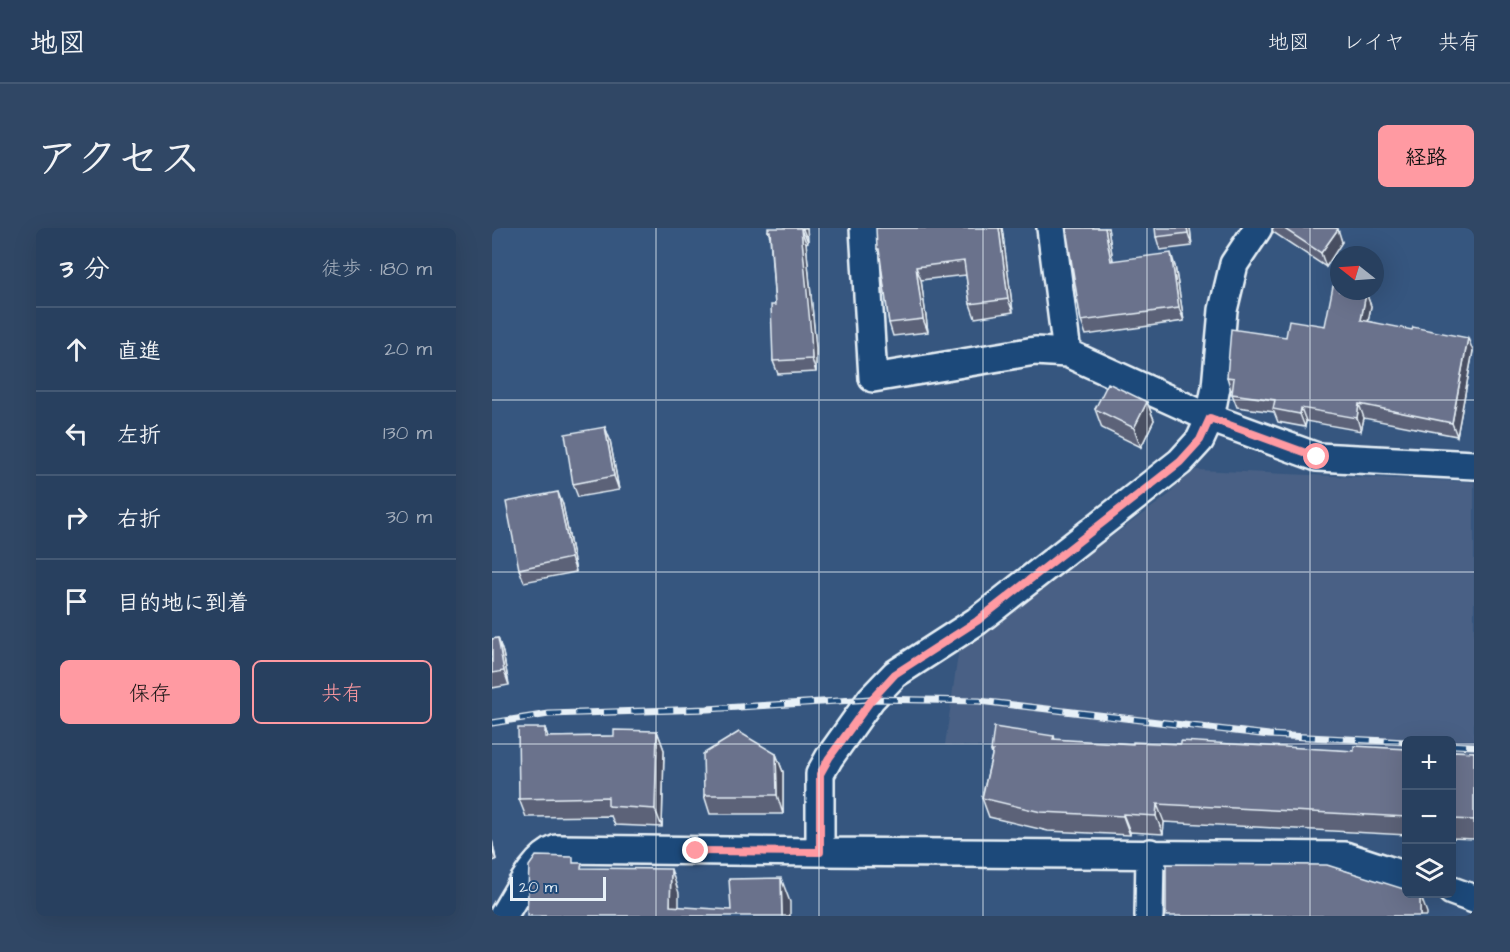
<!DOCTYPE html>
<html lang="ja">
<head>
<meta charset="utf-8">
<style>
  :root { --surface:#28405f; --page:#304765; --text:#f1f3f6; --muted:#a5afbd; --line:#445974; --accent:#ff9aa2 }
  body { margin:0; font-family:"Architects Daughter","Klee One",sans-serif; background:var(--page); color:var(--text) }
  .controls { position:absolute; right:18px; bottom:18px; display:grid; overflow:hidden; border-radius:9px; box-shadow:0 6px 24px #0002 }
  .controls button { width:54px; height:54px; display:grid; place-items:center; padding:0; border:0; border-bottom:2px solid var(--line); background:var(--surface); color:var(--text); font:30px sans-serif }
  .compass { position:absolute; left:838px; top:18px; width:54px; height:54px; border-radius:50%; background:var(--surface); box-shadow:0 6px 24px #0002; rotate:287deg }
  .scale { position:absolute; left:18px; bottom:15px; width:96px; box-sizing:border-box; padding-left:6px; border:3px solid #e8f1f8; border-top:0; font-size:16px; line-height:21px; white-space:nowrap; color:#e8f1f8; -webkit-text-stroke:4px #1f4a7a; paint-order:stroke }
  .stop { position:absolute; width:18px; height:18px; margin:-14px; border:4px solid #ff9aa2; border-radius:50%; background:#fff }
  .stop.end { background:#ff9aa2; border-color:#fff; box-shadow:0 2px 6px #0008 }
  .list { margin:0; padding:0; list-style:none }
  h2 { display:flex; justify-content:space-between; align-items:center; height:78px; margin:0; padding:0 24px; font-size:26px }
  h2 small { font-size:20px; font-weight:400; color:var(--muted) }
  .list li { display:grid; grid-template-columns:39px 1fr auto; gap:18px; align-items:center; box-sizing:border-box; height:84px; padding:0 24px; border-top:2px solid var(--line) }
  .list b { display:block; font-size:22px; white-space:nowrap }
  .list em { font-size:20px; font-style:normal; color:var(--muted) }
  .actions { display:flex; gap:12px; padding:18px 24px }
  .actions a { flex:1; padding:14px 0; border:2px solid var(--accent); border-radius:9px; text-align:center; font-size:21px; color:var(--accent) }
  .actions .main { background:var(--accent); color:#111 }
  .icon { flex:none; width:33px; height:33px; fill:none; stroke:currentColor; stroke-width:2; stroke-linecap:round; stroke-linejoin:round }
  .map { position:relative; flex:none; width:982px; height:688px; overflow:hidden; border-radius:9px }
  header { display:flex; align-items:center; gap:36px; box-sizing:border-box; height:84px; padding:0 30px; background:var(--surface); border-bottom:2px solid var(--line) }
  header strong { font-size:28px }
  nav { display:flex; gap:33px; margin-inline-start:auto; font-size:21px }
  .intro { display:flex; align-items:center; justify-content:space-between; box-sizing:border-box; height:144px; padding:0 36px }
  h1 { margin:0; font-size:42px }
  .button { padding:15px 27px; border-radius:9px; background:var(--accent); color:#111; font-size:21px; font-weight:700 }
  main { display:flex; gap:36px; padding:0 36px }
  aside { flex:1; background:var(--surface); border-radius:9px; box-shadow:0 6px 24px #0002 }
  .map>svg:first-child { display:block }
  .built { fill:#496185 }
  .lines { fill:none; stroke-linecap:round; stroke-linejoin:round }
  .minor-casing { stroke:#e8f1f8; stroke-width:32 }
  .minor { stroke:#1f4a7a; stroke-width:27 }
  .rail-casing { stroke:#e8f1f8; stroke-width:7 }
  .rail { stroke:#1f4a7a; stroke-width:4.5; stroke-dasharray:14; stroke-linecap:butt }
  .wall { fill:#5b6278; stroke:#e8f1f8; stroke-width:1.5 }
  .shaded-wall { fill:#4a5062; stroke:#e8f1f8; stroke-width:1.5 }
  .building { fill:#6a728c; stroke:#e8f1f8; stroke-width:1.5 }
  .route { stroke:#ff9aa2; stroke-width:8 }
  .grid { fill:none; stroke:#e8f1f8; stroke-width:1.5; stroke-opacity:0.55 }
</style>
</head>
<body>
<header>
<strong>地図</strong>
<nav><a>地図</a><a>レイヤ</a><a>共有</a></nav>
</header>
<div class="intro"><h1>アクセス</h1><a class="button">経路</a></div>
<main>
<aside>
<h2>3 分<small>徒歩 · 180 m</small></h2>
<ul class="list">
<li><svg class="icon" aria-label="ahead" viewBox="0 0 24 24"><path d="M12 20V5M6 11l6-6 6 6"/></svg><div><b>直進</b></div><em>20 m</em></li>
<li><svg class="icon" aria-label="left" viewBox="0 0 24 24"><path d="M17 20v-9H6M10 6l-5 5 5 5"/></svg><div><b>左折</b></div><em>130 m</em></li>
<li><svg class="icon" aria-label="right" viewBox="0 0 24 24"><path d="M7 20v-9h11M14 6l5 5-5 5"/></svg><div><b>右折</b></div><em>30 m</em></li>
<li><svg class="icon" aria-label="arrive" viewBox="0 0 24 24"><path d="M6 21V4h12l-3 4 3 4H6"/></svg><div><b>目的地に到着</b></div></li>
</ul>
<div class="actions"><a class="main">保存</a><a>共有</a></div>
</aside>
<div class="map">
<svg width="982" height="688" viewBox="0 0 982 688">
  <rect width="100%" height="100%" fill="#36567f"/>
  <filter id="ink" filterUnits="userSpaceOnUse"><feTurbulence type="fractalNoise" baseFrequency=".0167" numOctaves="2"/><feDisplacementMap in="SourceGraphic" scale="12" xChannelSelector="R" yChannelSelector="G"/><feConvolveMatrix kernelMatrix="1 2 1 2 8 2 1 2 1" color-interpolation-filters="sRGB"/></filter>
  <g filter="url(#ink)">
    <path class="built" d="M704,242l278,12v291l-22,-1v-32h-46v30l-461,-25 14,-97 211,-154 8,-11z"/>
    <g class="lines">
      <defs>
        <path id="minor" d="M559,0l16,125
          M766,0l-24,36 -11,46 -7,77 -6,31 107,39 157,8
          M328,624l525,4 61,20
          M960,663l22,8
          M11,688c14,-22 30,-58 54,-67l263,3v-78l9,-16 42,-59 24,-25 82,-53 203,-159 20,-22 10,-22 -143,-65 -32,-2 -162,27 -9,-150
          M657,688l1,-63"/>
      </defs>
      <use href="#minor" class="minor-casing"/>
      <use href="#minor" class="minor"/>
      <defs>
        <path id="rail" d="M0,495l57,-9 158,-5 164,-10 108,2 290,34 137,7
          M960,517l22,1"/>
      </defs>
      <use href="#rail" class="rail-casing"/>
      <use href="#rail" class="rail"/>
    </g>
    <path class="wall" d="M315,0l1,14 -2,1 10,105v24l-38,2 -5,-13 2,-56 -5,-68 -2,-6z
      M510,0l11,84 -38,6 -5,-14 -4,-29 -45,5 7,52 -35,4 -4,-13 -9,-68 -3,-6z
      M574,0h42l5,33 62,5 9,55 -98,14 -5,-14z
      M698,0l2,18 -32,4 -4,-13z
      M780,0h64l6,14 -16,25 -53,-35z
      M874,65l5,13 -3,15 105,30 -16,85 -93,-18 -3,13 -55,-10 -1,6 -27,-5 -4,-10 -37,-5 -5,-13 1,-4h-2l-4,-13 59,-40 39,-11z
      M655,174l7,18 -13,27 -39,-19 -7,-19z
      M113,199l5,13 9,50 -41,7 -5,-13z
      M71,277l13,67 -52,10 -5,-13z
      M6,410l5,15 6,32 -17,3v-49z
      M53,500l3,9 66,-1 43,-5 7,19 -2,77 -47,-2 -4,-9 -85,1 -7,-18z
      M562,508l1,4 78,4h48l173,7 53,-2v86l-243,-13 -1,12 -33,-2v3l-82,-4 -59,-14 -7,-19 10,-43 -1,-4z
      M960,523l22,1v87l-22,-1z
      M284,526l7,18v42h-73l-6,-19z
      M0,612l4,20 -4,1z"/>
    <path class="shaded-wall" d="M311,0h4l1,14 -5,-13z
      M507,0h3l11,84 -5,-13z
      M613,0h3l7,46 -4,-13z
      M695,0h3l2,18 -4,-13z
      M309,1l5,14 10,105v24l-4,-13z
      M846,1l4,13 -16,25 -5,-14z
      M679,25l4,13 9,55 -5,-13z
      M424,39l5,13 7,52 -5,-13z
      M874,65l5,13 -5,27 -5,-13z
      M976,110l5,13 -16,85 -5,-13z
      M655,174l7,18 -13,27 -7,-19z
      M867,176l5,14 -3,13 -4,-13z
      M809,180l5,13 -1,6 -5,-13z
      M113,199l5,13 9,50 -5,-14z
      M66,264l5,13 13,67 -5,-14z
      M6,410l5,15 6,32 -5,-14z
      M53,500l6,18 -6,-9z
      M165,503l7,19 -2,77 -7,-18z
      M284,526l7,18v42l-6,-19z
      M665,576l7,18 -1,12 -7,-18z
      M631,586l7,18v3l-7,-19z
      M0,612l4,20 -4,-11z
      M179,641l8,24v23l-9,-10z
      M289,650l9,24v14h-8z
      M928,666l7,19v3h-7z"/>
    <path class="building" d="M276,0h35v1h-2l10,105 1,25 -39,2 -2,-56h4l-5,-74h-2z
      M384,0h123l9,71 -38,5 -6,-43 -48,6 7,52 -34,4 -10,-74h-2z
      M574,0h39l6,33 60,-8 8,55 -98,13z
      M663,0h32l1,5 -32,4z
      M791,0h53l2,1 -17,24z
      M841,58l6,1v4h18l9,2 -5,27 51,10 1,-3 55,11 -16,85 -93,-19 -2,14 -56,-10 -1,6 -27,-5 2,-9 -43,-6 2,-16 -7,-1 4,-48 55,8 3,-17 36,6z
      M616,155l39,19 -13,26 -39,-19z
      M113,199l9,49 -41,8 -8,-50z
      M66,264l13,66 -52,11 -13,-67z
      M6,410l6,33 -12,2v-34z
      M502,499l60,9 -1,3 80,5v-2l48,2v-3l173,10v-5l53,3v68l-250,-13 -1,12 -33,-2v2l-82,-4 -59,-14 11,-47h-2z
      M26,500h27v9l69,-1v-6l43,1 -2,78 -47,-3v-9l-89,2z
      M247,504l37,22 1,41h-73l-1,-41z
      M960,523l22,1v68l-22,-1z
      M44,628l37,1v6h9l-1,5 90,1 -1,37 61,4 -2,-31 52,-1 1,38h-255l2,-50z
      M674,636l161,1 80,25v4h13v22h-254z"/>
  </g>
  <g class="lines" filter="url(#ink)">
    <path class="route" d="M204,623l124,1v-78l9,-16 43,-59 23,-25 82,-53 203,-159 20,-22 10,-22 107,39"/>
  </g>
  <path class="grid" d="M164,0v688M327,0v688M491,0v688M655,0v688M818,0v688M0,172h982M0,344h982M0,516h914M960,516h22"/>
</svg>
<div class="controls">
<button>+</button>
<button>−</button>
<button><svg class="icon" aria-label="layers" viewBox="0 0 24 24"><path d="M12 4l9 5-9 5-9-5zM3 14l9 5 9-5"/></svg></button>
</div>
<svg class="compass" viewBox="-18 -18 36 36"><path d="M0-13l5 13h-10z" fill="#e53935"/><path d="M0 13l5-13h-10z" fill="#a5afbd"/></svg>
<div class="scale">20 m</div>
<div class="stop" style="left:825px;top:229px"></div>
<div class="stop end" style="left:204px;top:623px"></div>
</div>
</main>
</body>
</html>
